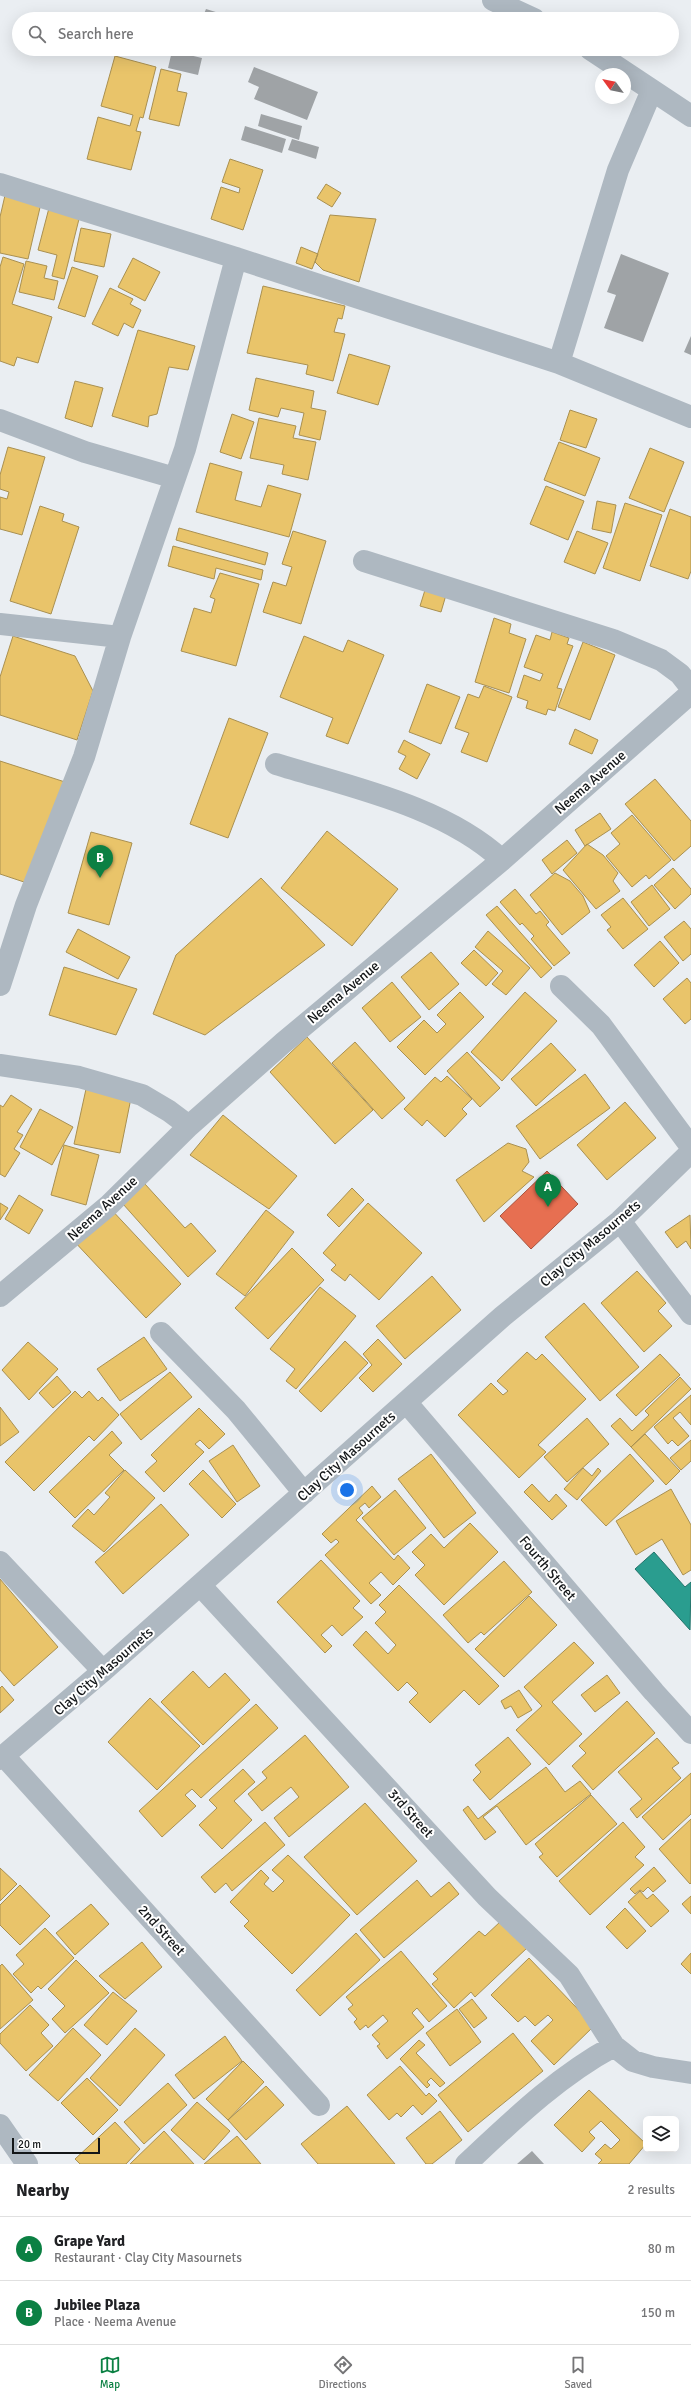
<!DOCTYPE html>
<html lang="en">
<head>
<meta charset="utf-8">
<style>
  :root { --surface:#fff; --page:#f2f2f2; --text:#202124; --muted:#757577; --line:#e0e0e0; --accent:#0b8043 }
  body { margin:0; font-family:Signika,sans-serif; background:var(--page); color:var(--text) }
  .controls { position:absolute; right:12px; bottom:12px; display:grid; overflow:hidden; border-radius:6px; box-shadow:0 4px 16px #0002 }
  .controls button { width:36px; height:36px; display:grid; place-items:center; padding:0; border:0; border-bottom:1px solid var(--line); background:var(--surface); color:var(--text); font:20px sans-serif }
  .compass { position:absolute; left:595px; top:68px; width:36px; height:36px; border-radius:50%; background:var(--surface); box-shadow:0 4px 16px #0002; rotate:303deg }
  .scale { position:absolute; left:12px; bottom:10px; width:88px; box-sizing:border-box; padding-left:4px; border:2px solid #131618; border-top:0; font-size:11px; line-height:14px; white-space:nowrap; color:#131618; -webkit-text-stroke:3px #fff; paint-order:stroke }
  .you { position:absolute; left:347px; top:1490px; width:14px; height:14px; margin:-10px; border:3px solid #fff; border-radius:50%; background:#1a73e8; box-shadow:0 0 0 6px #1a73e833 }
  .badge { display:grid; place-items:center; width:26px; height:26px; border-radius:50%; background:var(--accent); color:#fff; font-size:13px; font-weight:700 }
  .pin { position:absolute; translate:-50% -33px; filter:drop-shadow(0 1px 2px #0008) }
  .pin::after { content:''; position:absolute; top:21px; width:14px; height:12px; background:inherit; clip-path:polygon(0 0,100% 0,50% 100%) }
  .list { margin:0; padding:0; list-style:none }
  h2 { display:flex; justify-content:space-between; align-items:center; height:52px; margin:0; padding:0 16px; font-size:17px }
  h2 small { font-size:13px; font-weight:400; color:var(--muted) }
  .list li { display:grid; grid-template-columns:26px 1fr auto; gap:12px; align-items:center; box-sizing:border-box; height:64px; padding:0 16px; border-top:1px solid var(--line) }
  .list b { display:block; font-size:15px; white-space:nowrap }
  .list p { margin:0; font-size:13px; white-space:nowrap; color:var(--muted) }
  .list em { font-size:13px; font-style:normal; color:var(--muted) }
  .icon { flex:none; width:22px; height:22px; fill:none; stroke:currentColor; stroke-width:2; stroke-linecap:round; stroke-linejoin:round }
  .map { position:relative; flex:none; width:691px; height:2164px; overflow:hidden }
  .search { position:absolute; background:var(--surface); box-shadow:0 4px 16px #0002; left:12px; right:12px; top:12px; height:44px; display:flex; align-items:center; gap:10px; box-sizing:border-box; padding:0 14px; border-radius:22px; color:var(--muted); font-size:15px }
  .sheet { height:180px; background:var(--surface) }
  nav { display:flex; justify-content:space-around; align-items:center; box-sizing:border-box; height:56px; border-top:1px solid var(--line); background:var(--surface); font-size:11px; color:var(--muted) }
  nav a { display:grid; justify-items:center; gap:2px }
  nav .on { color:var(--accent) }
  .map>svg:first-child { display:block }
  .homes { fill:#e9c46a; stroke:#a99051 }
  .shops { fill:#e76f51; stroke:#a75440 }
  .schools { fill:#2a9d8f; stroke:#23746b }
  .building { fill:#9fa3a6 }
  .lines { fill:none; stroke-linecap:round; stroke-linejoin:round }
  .minor { stroke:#aeb8c1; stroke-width:22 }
  .labels { text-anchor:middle; stroke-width:4; stroke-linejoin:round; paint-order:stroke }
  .street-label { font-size:14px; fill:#131618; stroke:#fff }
</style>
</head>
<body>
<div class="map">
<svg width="691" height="2164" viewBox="0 0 691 2164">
  <rect width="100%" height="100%" fill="#eaeef2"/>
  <path class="homes" d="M115,56l41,11 -13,51 -3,-1 -4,14 5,1 -10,38 -44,-11 11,-42 32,9 3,-11 -32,-9z
    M161,69l20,5 -4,17 10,2 -8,33 -30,-7z
    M230,159l33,11 -20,60 -32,-11 10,-32 18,6 1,-5 -18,-6z
    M326,184l15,9 -9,14 -15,-9z
    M6,191l36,8 -14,60 -28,-6v-36z
    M49,208l31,7 -16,64 -12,-3 5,-21 -19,-5z
    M330,215l46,4 -17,63 -36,-12 -8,-8z
    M81,228l30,6 -7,33 -30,-6z
    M301,247l17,7 -6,15 -16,-6z
    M3,257l21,7 -12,40 40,13 -14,46 -21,-6 -3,9 -14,-5v-94z
    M133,258l27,14 -15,29 -27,-14z
    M26,261l21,5 -3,12 14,3 -4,19 -35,-8z
    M72,267l26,9 -13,41 -27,-9z
    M263,286l82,20 -3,13 -4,-1 -4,14 11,2 -12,47 -27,-7 2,-9 -61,-12z
    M110,288l23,11 -3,5 11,6 -8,18 -9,-5 -6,13 -26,-12z
    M138,330l57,16 -7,24 -19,-3 -12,47 -8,2 -1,11 -36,-11z
    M349,354l41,12 -12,39 -41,-12z
    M256,378l58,13 -3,17 15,3 -6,29 -21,-5 5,-22 -23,-5 -3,9 -29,-7z
    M75,381l28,7 -11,39 -27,-9z
    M570,410l27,9 -11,29 -26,-8z
    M232,414l22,8 -13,37 -21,-7z
    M259,418l37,8 -3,12 23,4 -8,38 -26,-6 2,-9 -34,-7z
    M559,442l41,16 -15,38 -41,-16z
    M8,447l37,10 -23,78 -22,-6v-32l7,2 2,-7 -9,-3v-14z
    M650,448l34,14 -20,50 -35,-14z
    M210,463l32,9 -7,28 26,7 7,-22 33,9 -12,43 -93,-25z
    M546,486l38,15 -16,39 -38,-16z
    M597,501l19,4 -5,28 -19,-4z
    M625,503l37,12 -22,66 -37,-13z
    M40,506l24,8 -2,7 17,6 -28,87 -41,-13z
    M670,509l21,8v54l-3,8 -38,-13z
    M179,528l89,25 -3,12 -89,-25z
    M293,531l33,10 -25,83 -38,-12 10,-30 13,4 6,-19 -10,-3z
    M577,531l31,12 -13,31 -31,-12z
    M173,546l90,24 -2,10 -45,-12 -2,11 -46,-13z
    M220,573l39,11 -23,82 -55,-15 13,-43 17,5 4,-14 -5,-2z
    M425,590l21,5 -5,17 -21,-6z
    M494,618l17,6 -2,9 17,6 -17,54 -34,-11z
    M552,632l17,6 -2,6 6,2 -16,42 5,1 -7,22 -7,-2 -2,6 -20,-7 2,-7 -11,-4 7,-22 16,6 3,-7 -19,-7 12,-32 14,5z
    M13,636l62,20 18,35 -16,49 -77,-25v-38z
    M304,636l39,16 5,-12 36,15 -36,89 -22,-8 7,-18 -53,-21z
    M583,642l32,13 -25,65 -32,-13z
    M427,684l33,13 -19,47 -32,-12z
    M484,686l28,11 -25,65 -26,-10 8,-19 -14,-5 13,-34 11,4z
    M229,718l39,15 -40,105 -38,-14z
    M575,729l23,11 -6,14 -23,-10z
    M404,740l26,14 -13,25 -18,-10 7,-13 -8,-4z
    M0,761l65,21 -32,103 -33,-11z
    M655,779l36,42v25l-17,15 -49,-57z
    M600,813l11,16 -26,17 -10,-16z
    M632,815l39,45 -22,19 -3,-4 -14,12 -26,-31 14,-12 -9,-11z
    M327,831l71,58 -46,57 -71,-58z
    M91,832l41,11 -23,82 -41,-12z
    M567,840l10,13 -25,21 -10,-14z
    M587,844l16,11 15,18 -5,8 7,10 -24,18 -33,-39z
    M673,868l18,21v5l-16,15 -21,-24z
    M555,873l15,8 13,15 7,16 -28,23 -32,-40z
    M261,878l64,67 -120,90 -52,-21 23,-59z
    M652,885l18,24 -21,17 -18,-24z
    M515,889l21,25 4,-3 9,11 -3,3 24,28 -16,13 -23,-27 3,-3 -12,-13 -2,2 -20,-23z
    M623,898l25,31 -25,20 -16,-19 4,-3 -10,-12z
    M497,906l55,62 -11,10 -55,-63z
    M684,921l7,8v25l-8,7 -19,-24z
    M78,929l52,28 -12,22 -52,-27z
    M488,931l42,37 -24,27 -14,-11 11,-13 -28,-24z
    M660,941l19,22 -25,24 -20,-22z
    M474,950l24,23 -12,13 -25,-23z
    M431,952l28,32 -30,26 -28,-33z
    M64,967l73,22 -21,46 -67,-20z
    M687,978l4,5v36l-6,5 -22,-25z
    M392,982l29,35 -31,25 -28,-34z
    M460,992l24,25 -59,58 -28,-28 27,-27 13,13 9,-9 -9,-9z
    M525,992l32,29 -55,60 -31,-29z
    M307,1037l66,73 -38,34 -65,-72z
    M355,1042l50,56 -23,21 -50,-56z
    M551,1043l25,27 -40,36 -25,-27z
    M467,1052l33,36 -20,19 -33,-36z
    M585,1074l25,34 -70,51 -24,-33z
    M447,1076l25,23 -10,10 5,5 -22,23 -18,-17 -5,6 -18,-17 31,-32 6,5z
    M86,1089l45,9 -11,55 -46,-9z
    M11,1095l21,14 -15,23 6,3 -9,14 6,4 -15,24 -5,-3v-69l3,2z
    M625,1102l31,36 -49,42 -30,-35z
    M40,1109l33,18 -21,38 -32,-18z
    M223,1115l74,61 -28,33 -79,-54z
    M508,1143l18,6 3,13 -7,9 12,6 -50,45 -28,-42z
    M64,1145l35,10 -13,50 -35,-10z
    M145,1184l40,44 6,-5 25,28 -28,26 -65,-73z
    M352,1188l12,12 -25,27 -12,-12z
    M19,1195l24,15 -14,24 -24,-15z
    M0,1203l8,5 -8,12z
    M368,1203l54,50 -43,47 -29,-26 -5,7 -14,-11 5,-5 -13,-12z
    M108,1206l73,78 -35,34 -74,-79z
    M266,1210l28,22 -49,64 -29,-22z
    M690,1215l1,34 -5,-8 -9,7 -12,-16z
    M292,1248l32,32 -56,59 -33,-31z
    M637,1271l29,32 -8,8 14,15 -28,26 -43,-49z
    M432,1276l29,34 -56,49 -29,-33z
    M320,1287l36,29 -60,73 -10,-8 9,-12 -25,-20z
    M584,1303l55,64 -39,34 -55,-64z
    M144,1337l23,32 -47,32 -23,-32z
    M378,1339l24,25 -29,28 -14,-14 13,-13 -9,-11z
    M345,1341l23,22 -47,49 -22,-21z
    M28,1342l30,27 -29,31 -27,-30z
    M527,1352l9,8 6,-6 44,45 -48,46 8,7 -27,26 -61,-63 33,-32 12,12 5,-4 -11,-10z
    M660,1354l20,21 -44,41 -20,-21z
    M170,1372l22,25 -51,43 -21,-26z
    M57,1376l14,16 -18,16 -14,-15z
    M680,1377l11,12 -60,58 -20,-21 9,-8 12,13 17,-16 -4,-4z
    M75,1391l7,7 7,-7 9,10 4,-4 17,18 -25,26 -5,-5 -55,55 -29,-29z
    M691,1395v30l-11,-13 -7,6 16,18 -11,10 -6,-6 -4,4 -14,-17z
    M0,1407l19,25 -19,14z
    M199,1408l26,26 -16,15 -9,-9 -5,4 9,8 -40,40 -19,-20 12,-11 -6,-6z
    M587,1418l22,26 -42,38 -23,-25z
    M112,1431l10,12 -13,12 15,15 -49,48 -26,-26z
    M645,1434l35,37 -14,14 -35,-38z
    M691,1440v21l-10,9 -11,-12z
    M233,1445l27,41 -23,16 -28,-41z
    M431,1454l45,59 -32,25 -46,-59z
    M630,1454l24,27 -48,45 -25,-26z
    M583,1468l9,8 6,-8 3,3 -24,29 -13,-11z
    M125,1470l30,28 -51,54 -32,-26 16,-17 6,6 16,-18 -5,-4z
    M203,1470l33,34 -14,14 -33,-34z
    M532,1484l17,18 7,-8 11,12 -15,14 -28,-28z
    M372,1486l9,11 -12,11 -4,-5 -6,5 4,5 -7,7 38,40 4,-5 12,13 -17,17 -12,-13 -12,11 12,12 -10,9 -46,-49 14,-13 -3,-3 -5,4 -9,-9z
    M671,1489l20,36v45l-8,5 -21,-36 -26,16 -20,-34z
    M395,1490l31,38 -32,27 -32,-37z
    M161,1504l28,31 -66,59 -28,-32z
    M470,1523l28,29 -54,53 -29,-30 10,-10 -13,-13 19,-18 13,14z
    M321,1560l39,41 -7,7 10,9 -21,19 -10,-11 -11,10 11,11 -7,7 -48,-51z
    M504,1561l28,31 -48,43 -3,-3 -13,11 -25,-28z
    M0,1579l58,68 -44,39 -14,-16z
    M399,1585l100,101 -20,19 -15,-15 -34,33 -21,-21 9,-9 -11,-11 -9,9 -45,-46 13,-14 22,23 8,-9 -21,-22 11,-11 -7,-7z
    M529,1596l28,29 -53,52 -29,-28z
    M574,1642l20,21 -42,39 30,32 -33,31 -33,-35 26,-24 -18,-19z
    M193,1671l16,17 16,-15 25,27 -47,45 -42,-43z
    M607,1675l13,18 -25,19 -14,-17z
    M2,1686l12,14 -14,13v-25z
    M519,1690l13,20 -14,8 -7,-12 -6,3 -4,-8z
    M150,1698l50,48 -43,44 -49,-48z
    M627,1701l28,32 -62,57 -21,-24 14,-13 -7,-7z
    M256,1704l22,24 -77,70 -9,-9 -7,6 11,11 -34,31 -23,-26z
    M305,1735l44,52 -60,50 -15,-19 25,-21 -8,-10 -29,24 -14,-17 19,-16 -5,-6z
    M508,1737l23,27 -41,36 -17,-20 8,-8 -6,-7z
    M657,1738l22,25 -7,5 9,10 -44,40 -7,-9 12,-10 -24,-27z
    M546,1767l19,25 15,-11 11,13 -65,51 -29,-39 -14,11 13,15 -11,8 -22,-30 5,-4 10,13z
    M243,1769l12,13 -21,19 18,19 -30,29 -23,-24 18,-17 -8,-8z
    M691,1773v41l-28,26 -21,-23z
    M591,1795l26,29 -60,53 -18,-20 4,-3 -8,-10z
    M365,1803l52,58 -60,54 -53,-58z
    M691,1819v64l-1,1 -31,-35z
    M265,1822l20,23 -53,46 -6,-8 -11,10 -14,-16z
    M623,1822l22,25 -10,10 9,8 -54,50 -31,-34z
    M288,1855l62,60 -58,59 -48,-48 5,-5 -19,-19 31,-32 8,8 -5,6 9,8 11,-11 -12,-11z
    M654,1867l12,14 -13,11 -5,-5 -5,5 -3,-2 -5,4 -5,-5z
    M0,1868l17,16 -17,17z
    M417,1880l14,17 18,-15 10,12 -75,64 -24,-28z
    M20,1885l30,31 -30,29 -20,-20v-20z
    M640,1891l7,8 6,-5 16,17 -18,16 -23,-25z
    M691,1896v18l-9,-10z
    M91,1904l18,20 -34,31 -19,-22z
    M625,1908l21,23 -19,18 -21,-22z
    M501,1921l26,27 -52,49 -4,-5 -17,16 -22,-24 6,-5 -5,-5 46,-43 6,5z
    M45,1928l29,30 -33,31 -3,-3 -7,7 -18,-19 11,-10 -8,-9z
    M356,1933l24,27 -60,56 -24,-26z
    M142,1942l20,25 -37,32 -26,-23z
    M401,1951l46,55 -18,16 -12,-14 -5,5 12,14 -37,32 -10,-13 3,-2 -8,-9 16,-14 -5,-6 -15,13 -2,-3 -6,5 -6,-8 3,-3 -9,-10 5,-4 -7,-8z
    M691,1953v21l-10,-10z
    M529,1958l65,68 -40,39 -23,-24 22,-21 -5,-5 -13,11 -10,-10 -7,6 -27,-27z
    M76,1960l33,33 -44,40 -13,-14 13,-13 -17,-17z
    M2,1964l31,36 -33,29v-63z
    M113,1992l24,19 -30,34 -23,-20z
    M472,1999l15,19 -13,10 -15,-19z
    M30,2005l19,20 -8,8 12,13 -27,25 -26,-28v-9z
    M457,2009l24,33 -31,24 -24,-33z
    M73,2028l28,27 -43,46 -29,-26z
    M135,2028l30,27 -45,51 -30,-28z
    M513,2033l30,38 -75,61 -30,-37z
    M225,2036l17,25 -48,38 -19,-24z
    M419,2040l6,5 -9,8 29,30 -5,4 -9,-9 -4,4 3,3 -3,3 -27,-29z
    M243,2061l21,21 -36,38 -22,-21z
    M400,2066l26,30 3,-3 8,8 -15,14 -9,-10 -12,12 -4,-4 -8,7 -22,-25z
    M87,2078l31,32 -25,25 -32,-32z
    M168,2083l19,22 -43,39 -20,-22z
    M266,2086l18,19 -38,35 -18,-20z
    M589,2090l57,54 -17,20h-31l4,-4 -7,-6 10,-10 6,5 9,-9 -19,-19 -12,11 6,6 -13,14 -28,-27z
    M197,2102l33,29 -26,29 -33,-30z
    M347,2106l48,58h-77l-17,-20z
    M440,2111l22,29 -30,24h-6l-20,-26z
    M115,2122l25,27 -14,15h-46l-5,-5z
    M164,2131l30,33h-64z
    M237,2136l24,28h-57z"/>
  <path class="shops" d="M547,1171l31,33 -47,45 -31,-33z"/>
  <path class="schools" d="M654,1552l31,35 6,-5 -1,48 -55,-61z"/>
  <path class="building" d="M206,9l13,4 -2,6h-15z
    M193,49h14l-2,6 -13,-4z
    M172,51l30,7 -4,17 -30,-7z
    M254,67l64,25 -11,28 -53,-21 5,-12 -11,-5z
    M261,114l41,12 -3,14 -41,-14z
    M245,126l41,13 -4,14 -41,-13z
    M292,139l27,8 -3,12 -28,-9z
    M621,254l48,19 -26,69 -39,-14 12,-33 -9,-3z
    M691,336v19l-7,-3z
    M532,2151l12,13h-27z"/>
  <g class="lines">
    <path class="minor" d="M493,0l41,19
      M590,49l101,67
      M0,184l236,74 323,105 132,54
      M559,363l59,-193 34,-80
      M0,420l85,32 90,26
      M364,561l249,79 48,20 19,14 11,14
      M0,624l120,13
      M276,764c74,23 168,42 226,96
      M0,985l26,-80 58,-148 36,-120 65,-188 51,-191
      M561,986l40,39 90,122
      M0,1065l79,12 63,18 27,16 20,15
      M620,1221l71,93
      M0,1296l108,-90 81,-80 94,-83 219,-183 189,-167
      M161,1333l75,77 68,83
      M406,1402l248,290 37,41
      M0,1562l103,109
      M200,1585l287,312 82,78 45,71
      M4,1756l315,349
      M0,1759l103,-88 400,-355 117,-95 71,-69
      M0,2125l27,39
      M466,2164c46,-43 92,-88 148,-118l19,15 20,6 38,6"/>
  </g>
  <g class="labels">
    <g class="street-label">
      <text transform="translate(590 782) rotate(-41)" y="5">Neema Avenue</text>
      <text transform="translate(343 992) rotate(-40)" y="5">Neema Avenue</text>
      <text transform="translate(102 1208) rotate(-42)" y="5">Neema Avenue</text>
      <text transform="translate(590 1243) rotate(-40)" y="5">Clay City Masournets</text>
      <text transform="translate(346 1456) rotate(-42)" y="5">Clay City Masournets</text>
      <text transform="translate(548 1568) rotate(50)" y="5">Fourth Street</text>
      <text transform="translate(103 1671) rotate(-41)" y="5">Clay City Masournets</text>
      <text transform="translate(411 1813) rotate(48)" y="5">3rd Street</text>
      <text transform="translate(162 1930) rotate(48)" y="5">2nd Street</text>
    </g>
  </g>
</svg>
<div class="controls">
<button><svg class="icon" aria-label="layers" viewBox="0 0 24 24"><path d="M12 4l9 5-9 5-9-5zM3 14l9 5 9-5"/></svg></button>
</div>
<svg class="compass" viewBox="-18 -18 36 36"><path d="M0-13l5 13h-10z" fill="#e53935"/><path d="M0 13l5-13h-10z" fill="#757577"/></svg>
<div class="scale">20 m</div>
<div class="you"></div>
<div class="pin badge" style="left:548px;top:1207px">A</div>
<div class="pin badge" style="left:100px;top:878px">B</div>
<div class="search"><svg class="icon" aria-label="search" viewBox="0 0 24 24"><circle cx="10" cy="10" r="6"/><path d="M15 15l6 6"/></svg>Search here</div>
</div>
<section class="sheet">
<h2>Nearby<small>2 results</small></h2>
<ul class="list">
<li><span class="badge">A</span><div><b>Grape Yard</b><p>Restaurant · Clay City Masournets</p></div><em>80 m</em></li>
<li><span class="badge">B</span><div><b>Jubilee Plaza</b><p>Place · Neema Avenue</p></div><em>150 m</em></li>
</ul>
</section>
<nav>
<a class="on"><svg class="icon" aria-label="map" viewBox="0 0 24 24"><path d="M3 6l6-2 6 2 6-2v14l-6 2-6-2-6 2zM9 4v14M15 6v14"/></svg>Map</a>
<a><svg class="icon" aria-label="directions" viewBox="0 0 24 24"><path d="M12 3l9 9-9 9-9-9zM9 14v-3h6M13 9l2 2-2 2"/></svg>Directions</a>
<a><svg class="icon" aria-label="saved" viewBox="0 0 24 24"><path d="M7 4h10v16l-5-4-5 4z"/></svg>Saved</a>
</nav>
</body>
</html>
